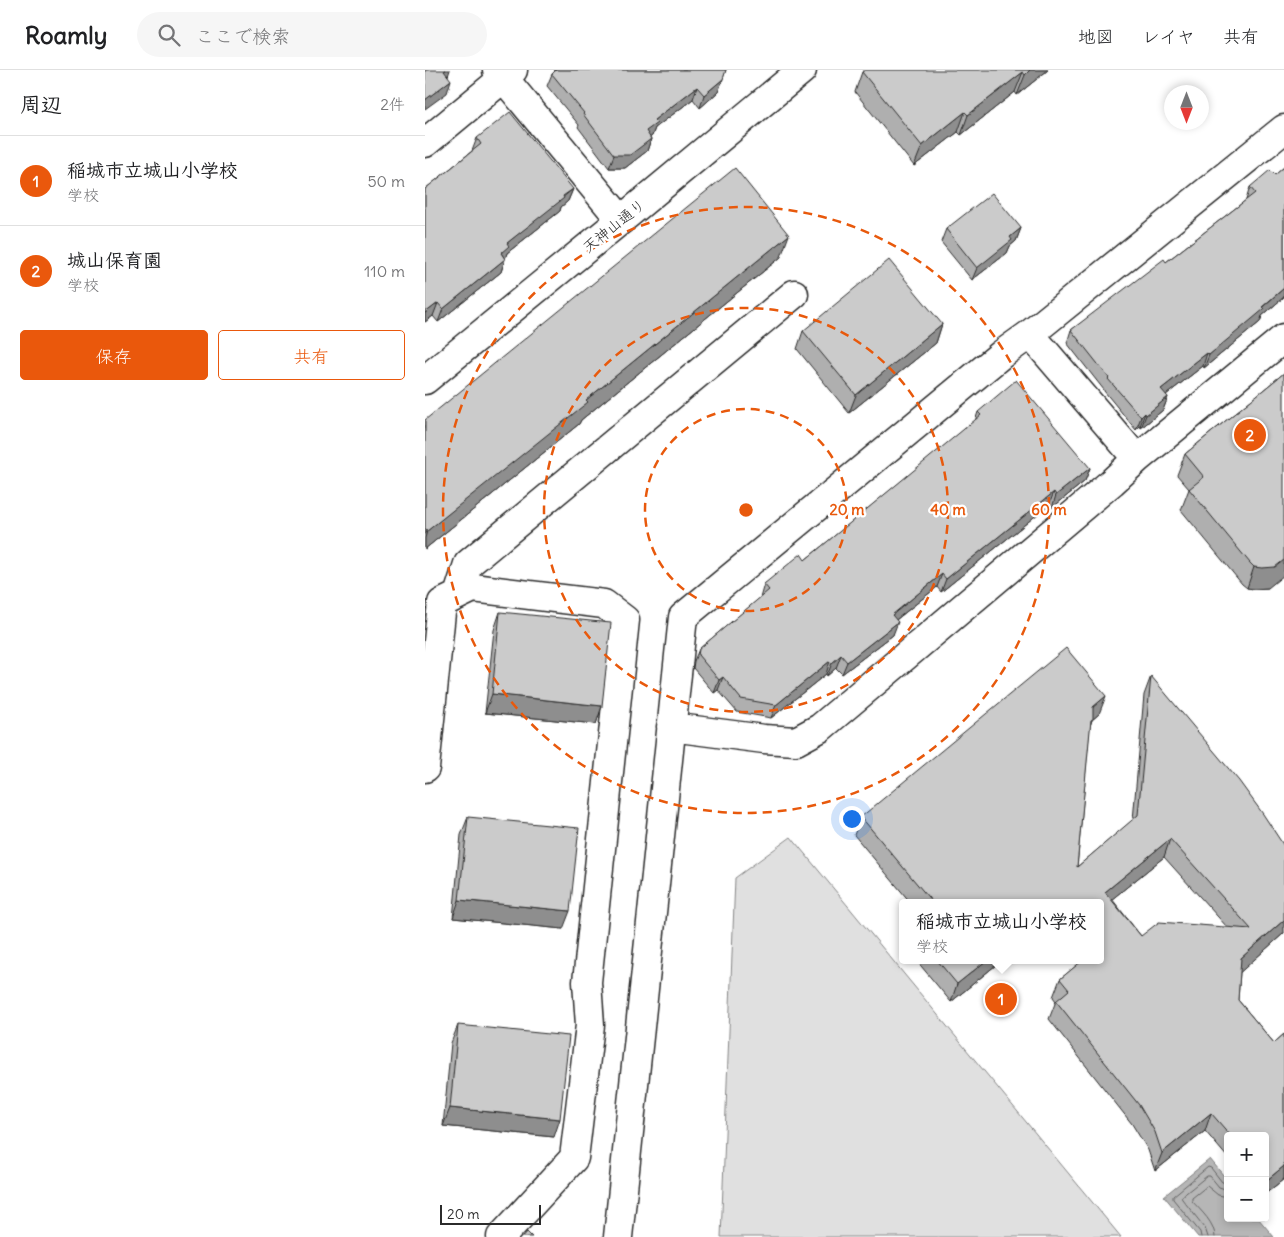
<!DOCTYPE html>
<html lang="ja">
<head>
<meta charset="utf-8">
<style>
  :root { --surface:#fff; --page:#f6f6f6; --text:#202124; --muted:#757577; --line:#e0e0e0; --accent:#ea580c }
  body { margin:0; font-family:Delius,"Klee One",sans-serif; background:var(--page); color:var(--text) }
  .controls { position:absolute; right:15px; bottom:15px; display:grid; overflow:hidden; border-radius:5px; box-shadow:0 2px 8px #0003 }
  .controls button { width:45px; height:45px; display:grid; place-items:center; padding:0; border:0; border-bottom:1px solid var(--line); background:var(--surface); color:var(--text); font:25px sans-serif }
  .compass { position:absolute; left:739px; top:15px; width:45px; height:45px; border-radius:50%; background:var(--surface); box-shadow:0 2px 8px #0003; rotate:180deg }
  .scale { position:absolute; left:15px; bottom:12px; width:101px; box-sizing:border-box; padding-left:5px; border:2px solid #2b2b2b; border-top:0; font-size:14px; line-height:18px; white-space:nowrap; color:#2b2b2b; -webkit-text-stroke:4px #fff; paint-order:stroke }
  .you { position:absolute; left:426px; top:748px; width:18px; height:18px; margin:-12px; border:4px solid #fff; border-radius:50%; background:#1a73e8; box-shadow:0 0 0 8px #1a73e833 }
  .badge { display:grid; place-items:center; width:32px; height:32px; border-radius:50%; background:var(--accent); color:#fff; font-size:16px; font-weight:700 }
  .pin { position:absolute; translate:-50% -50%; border:2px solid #fff; box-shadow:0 1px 5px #0006 }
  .popup { position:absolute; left:474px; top:829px; width:205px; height:65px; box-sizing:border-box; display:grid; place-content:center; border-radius:5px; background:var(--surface); filter:drop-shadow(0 1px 4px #0005); font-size:16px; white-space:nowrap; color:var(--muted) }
  .popup b { font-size:19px; color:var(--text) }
  .popup::after { content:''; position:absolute; left:50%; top:100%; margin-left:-10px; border:10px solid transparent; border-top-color:var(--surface) }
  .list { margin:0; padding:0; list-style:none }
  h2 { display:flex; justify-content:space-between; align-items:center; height:65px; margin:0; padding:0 20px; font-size:21px }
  h2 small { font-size:16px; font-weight:400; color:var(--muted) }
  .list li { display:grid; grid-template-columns:32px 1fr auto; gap:15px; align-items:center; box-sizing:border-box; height:90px; padding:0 20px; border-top:1px solid var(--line) }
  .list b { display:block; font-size:19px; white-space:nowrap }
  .list p { margin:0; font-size:16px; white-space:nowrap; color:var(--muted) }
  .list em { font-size:16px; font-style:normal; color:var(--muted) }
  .actions { display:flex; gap:10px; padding:15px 20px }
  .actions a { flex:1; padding:11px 0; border:1px solid var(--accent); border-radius:5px; text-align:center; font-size:18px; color:var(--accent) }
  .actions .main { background:var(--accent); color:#fff }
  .icon { flex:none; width:28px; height:28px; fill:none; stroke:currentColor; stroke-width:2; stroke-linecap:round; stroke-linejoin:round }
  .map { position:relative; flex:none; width:859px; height:1167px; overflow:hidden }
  header { display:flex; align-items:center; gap:30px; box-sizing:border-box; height:70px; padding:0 25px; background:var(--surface); border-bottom:1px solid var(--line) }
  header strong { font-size:24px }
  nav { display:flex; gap:28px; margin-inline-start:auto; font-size:18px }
  .search { width:350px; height:45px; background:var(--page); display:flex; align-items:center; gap:12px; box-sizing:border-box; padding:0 18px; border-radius:28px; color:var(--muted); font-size:19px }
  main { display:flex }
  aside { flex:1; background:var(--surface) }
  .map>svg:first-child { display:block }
  .green { fill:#e0e0e0; stroke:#868686 }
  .water { fill:#b6b6b6; stroke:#7e7e7e }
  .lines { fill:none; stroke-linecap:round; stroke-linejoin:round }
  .shore { stroke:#636363; stroke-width:1 }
  .street-casing { stroke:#2b2b2b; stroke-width:31 }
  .secondary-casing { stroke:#2b2b2b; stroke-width:31 }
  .street { stroke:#fff; stroke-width:28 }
  .secondary { stroke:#fff; stroke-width:28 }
  .wall { fill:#afafaf; stroke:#2b2b2b; fill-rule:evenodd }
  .shaded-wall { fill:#8e8e8e; stroke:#2b2b2b }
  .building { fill:#cbcbcb; stroke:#2b2b2b; fill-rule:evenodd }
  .ring { fill:none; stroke:#e8590c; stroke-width:2.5; stroke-dasharray:9 6 }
  .labels { text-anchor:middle; stroke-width:4.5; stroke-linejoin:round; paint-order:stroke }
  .street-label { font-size:15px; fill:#2b2b2b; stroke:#fff }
  .centre { fill:#e8590c; stroke:#fff; stroke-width:2.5 }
  .ring-label { font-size:15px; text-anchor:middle; font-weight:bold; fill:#e8590c; stroke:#fff; stroke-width:4.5; stroke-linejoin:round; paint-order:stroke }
</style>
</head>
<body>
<header>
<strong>Roamly</strong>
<div class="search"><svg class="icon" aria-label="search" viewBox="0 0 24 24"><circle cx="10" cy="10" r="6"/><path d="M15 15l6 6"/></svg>ここで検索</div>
<nav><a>地図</a><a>レイヤ</a><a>共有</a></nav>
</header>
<main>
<aside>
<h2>周辺<small>2件</small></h2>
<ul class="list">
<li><span class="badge">1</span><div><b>稲城市立城山小学校</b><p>学校</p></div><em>50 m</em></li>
<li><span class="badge">2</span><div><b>城山保育園</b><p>学校</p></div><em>110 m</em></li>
</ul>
<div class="actions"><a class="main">保存</a><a>共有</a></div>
</aside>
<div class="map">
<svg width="859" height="1167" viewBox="0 0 859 1167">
  <rect width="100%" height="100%" fill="#fff"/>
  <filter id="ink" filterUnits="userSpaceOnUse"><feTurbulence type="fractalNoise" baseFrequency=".02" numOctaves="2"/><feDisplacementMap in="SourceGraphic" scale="10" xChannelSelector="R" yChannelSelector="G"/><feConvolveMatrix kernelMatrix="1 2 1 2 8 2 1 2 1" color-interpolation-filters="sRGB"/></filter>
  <g filter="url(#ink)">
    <path class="green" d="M366,767l330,400h-400l14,-359z"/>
    <path class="water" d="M785,1089l18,22v37h30l16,19h-76l-34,-41z"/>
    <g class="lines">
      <path class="shore" d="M776,1167l-1,-5 -27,-33v-3l35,-29 3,1 11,14 6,1
        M783,1167l-3,-9 -23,-29 -1,-2 26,-21h3l9,11 9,3
        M790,1167c0,-14 -14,-26 -23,-36v-3l15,-12 11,9 10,2"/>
      <defs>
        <path id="street" d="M72,0l124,150
          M859,59l-254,205 107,125 147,-121
          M0,73l88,-73
          M33,525l10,-31 326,-270
          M246,657l93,12 32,2 24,-13 292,-246 25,-23
          M0,698l17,-165 31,-15 131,16 21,16 -38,362 3,43 -16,133 -73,79
          M193,1167l65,-620 319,-263 28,-20"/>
        <path id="secondary" d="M0,310l196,-160 181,-150"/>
      </defs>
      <use href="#street" class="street-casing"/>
      <use href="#secondary" class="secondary-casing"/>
      <use href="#street" class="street"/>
      <use href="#secondary" class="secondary"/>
    </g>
    <path class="wall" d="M129,0h172l-8,22 -18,16 -7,-9 -38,29 -3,8 -2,1 1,2 -4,12 -22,17h-16l-31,-41 1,-2 -32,-39 5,-12 3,-3z
      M623,0l-31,25 -2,-3 -54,43 -3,-3 -44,34 -59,-74 7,-20z
      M52,68l96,51 -5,12 -7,6 -1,4 -53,42 -6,19 -63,50 -5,-6 -8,6v-133l47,-38z
      M859,97v130l-22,19 -2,6 -56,46 -1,-2 -37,29 2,2 -5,13 -22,18 -1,-2 -4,4 -32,-39v-1l-37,-47 4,-13 95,-68 80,-62 4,-13 25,-12z
      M596,158l-5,13 -6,5 -3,7 -35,27 -31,-38 5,-13z
      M356,187l-200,163 -2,4 -154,125v-129z
      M517,254l-6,19 -87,70 -52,-64 6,-18z
      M859,303l-16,215 -14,1 -7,-1 -5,-4 -61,-74 8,-21 -12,-14 8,-21z
      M553,342l112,56 -5,13 -33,27 -3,-3 -108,87 -4,-5 -41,33 -3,15 -51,39 -6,-6 -9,8 -1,-2 -55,44 -34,-6 -19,-22 -4,3 -21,-25 1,-7 5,-12 61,-51 4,-14 41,-24 170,-139z
      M75,542l102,94 -6,18 -111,-11 9,-83z
      M726,606l133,257 -44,39 -2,28 36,43 10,-9v145l-19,15v-58h-37v22l-23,-27 -50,40 -7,-21 -16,-26 -83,-105 7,-18 -3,-4 7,-18 20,-16 -3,-3h23v-57h-189l-57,-68 7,-18 238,-103 -7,6 -2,6 -13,141 56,-47 11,-125zM739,787l63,70 -86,9 -29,-37z
      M43,747l95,112 -110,-11 8,-83z
      M491,890h86l-51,42z
      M33,955l96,112 -111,-11 8,-83z"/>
    <path class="shaded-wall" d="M21,0h4l-3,9 -3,-8z
      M605,0h18l-31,25 8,-20z
      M598,2l-8,20 -54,43 7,-20z
      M298,9l-5,13 -18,16 4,-13z
      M26,10l-4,13 -22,16v-9z
      M272,17l-4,12 -38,29 -3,8 -11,8 5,-13 8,-11z
      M540,42l-7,20 -44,34 8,-20z
      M226,69l-4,12 -22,17h-16l5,-13z
      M148,119l-5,12 -7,6 -1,4 -53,42 -2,6 -4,-6 6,-10z
      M596,158l-5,13 -6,5 -3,7 -35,27 5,-12 33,-31z
      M364,165l-8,22 -200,163 -2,4 -154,125v-11l2,-7 159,-131z
      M80,189l-4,13 -63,50 5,-13z
      M859,218v9l-22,19 -2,6 -56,46 5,-13z
      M13,233l-5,13 -8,6v-9z
      M517,254l-6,19 -87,70 7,-18z
      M782,283l-4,13 -46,36 4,-13z
      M743,327l-5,13 -22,18 5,-13z
      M720,343l-5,13 -4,4 5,-13z
      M665,398l-5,13 -33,27 4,-13z
      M629,422l-5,13 -108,87 5,-13z
      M859,490v15l-16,13 -14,1 -7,-1 7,-21z
      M517,504l-5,13 -50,40 5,-12z
      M473,552l-5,13 -51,39 5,-12z
      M416,585l-5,13 -9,8 5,-13z
      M405,591l-4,13 -55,44 5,-13z
      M298,607l-5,13 -4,3 5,-13z
      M67,624l110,12 -6,18 -111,-11z
      M681,626l-7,18 -7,6 -6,17 7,-30z
      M745,769l-6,18 -64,52 5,-17z
      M34,830l111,11 -7,18 -110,-11z
      M859,850v13l-49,44 6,-19z
      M562,890h15l-51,42 6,-18z
      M25,1038l110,11 -6,18 -111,-11z
      M786,1043l-6,18 -50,40 7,-18z
      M859,1096v13l-19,15v-8l2,-6z"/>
    <path class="building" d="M0,0h21l-2,1 7,9 -26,20z
      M131,0h170l-3,9 -19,16 -7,-8 -43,33 3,3 -11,8 5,8 -21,16h-16l-31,-41 1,-1 -32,-39z
      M440,0h165l-5,5 -2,-3 -55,43 -3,-3 -43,34 -60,-74z
      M85,42l63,77 -10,7 1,2 -57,45 2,3 -8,7 4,6 -62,50 -5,-6 -13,10v-124l56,-45 -4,-6z
      M859,97v121l-22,19 2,2 -55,46 -2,-2 -46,36 7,8 -22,18 -1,-2 -4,4 -33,-38 1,-1 -38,-48 93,-71 2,3 89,-69 -5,-6 20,-17 5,5z
      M310,98l54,67 -203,165 2,2 -161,129 -2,-3v-108z
      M567,123l29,35 -11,9 2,3 -35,28 -31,-39z
      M464,190l53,64 -86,71 -53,-64z
      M859,303v187l-9,7 -13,1 -8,-1 -4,-4 -61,-74 15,-12 -19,-23z
      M591,310l74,88 -34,27 -2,-3 -108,87 -4,-5 -50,41 6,7 -51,40 -6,-7 -9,8 -2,-2 -54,44 -35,-6 -18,-22 -4,3 -21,-25 1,-6 70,-59 -5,-6 37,-30 4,6 176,-145 -3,-3z
      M75,542l111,11 -9,83 -110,-12z
      M641,578l40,48 -13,11v12l-2,1 -14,147 61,-52 13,-139 88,105 24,33 21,32v74l-43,38 -3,42 36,43 10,-9v132l-17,14 -2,-3v-41h-34l-20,-23 -49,40 -7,-21 -16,-27 -83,-104 13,-11 -9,-11 23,-19h17v-57h-167l-72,-86zM745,769l81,90 -92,-7 -18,14 -36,-44z
      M43,747l111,11 -9,83 -111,-11z
      M512,890h50l-30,24z
      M33,955l111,11 -9,83 -110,-11z
      M102,1162l5,5h-9z"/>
  </g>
  <g class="ring">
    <circle cx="321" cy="440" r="101"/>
    <circle cx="321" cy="440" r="202"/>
    <circle cx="321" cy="440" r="303"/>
  </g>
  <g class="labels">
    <g class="street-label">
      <text transform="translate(189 156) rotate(-39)" y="5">天神山通り</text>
    </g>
  </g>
  <circle cx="321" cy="440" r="8" class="centre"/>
  <g class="ring-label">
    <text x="422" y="445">20 m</text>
    <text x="523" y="445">40 m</text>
    <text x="624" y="445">60 m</text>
  </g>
</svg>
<div class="controls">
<button>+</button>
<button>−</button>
</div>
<svg class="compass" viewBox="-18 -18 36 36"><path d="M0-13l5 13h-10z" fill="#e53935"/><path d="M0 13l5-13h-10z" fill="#757577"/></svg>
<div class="scale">20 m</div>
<div class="you"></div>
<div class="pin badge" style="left:576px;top:929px">1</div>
<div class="popup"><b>稲城市立城山小学校</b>学校</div>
<div class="pin badge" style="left:825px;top:365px">2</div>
</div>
</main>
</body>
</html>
